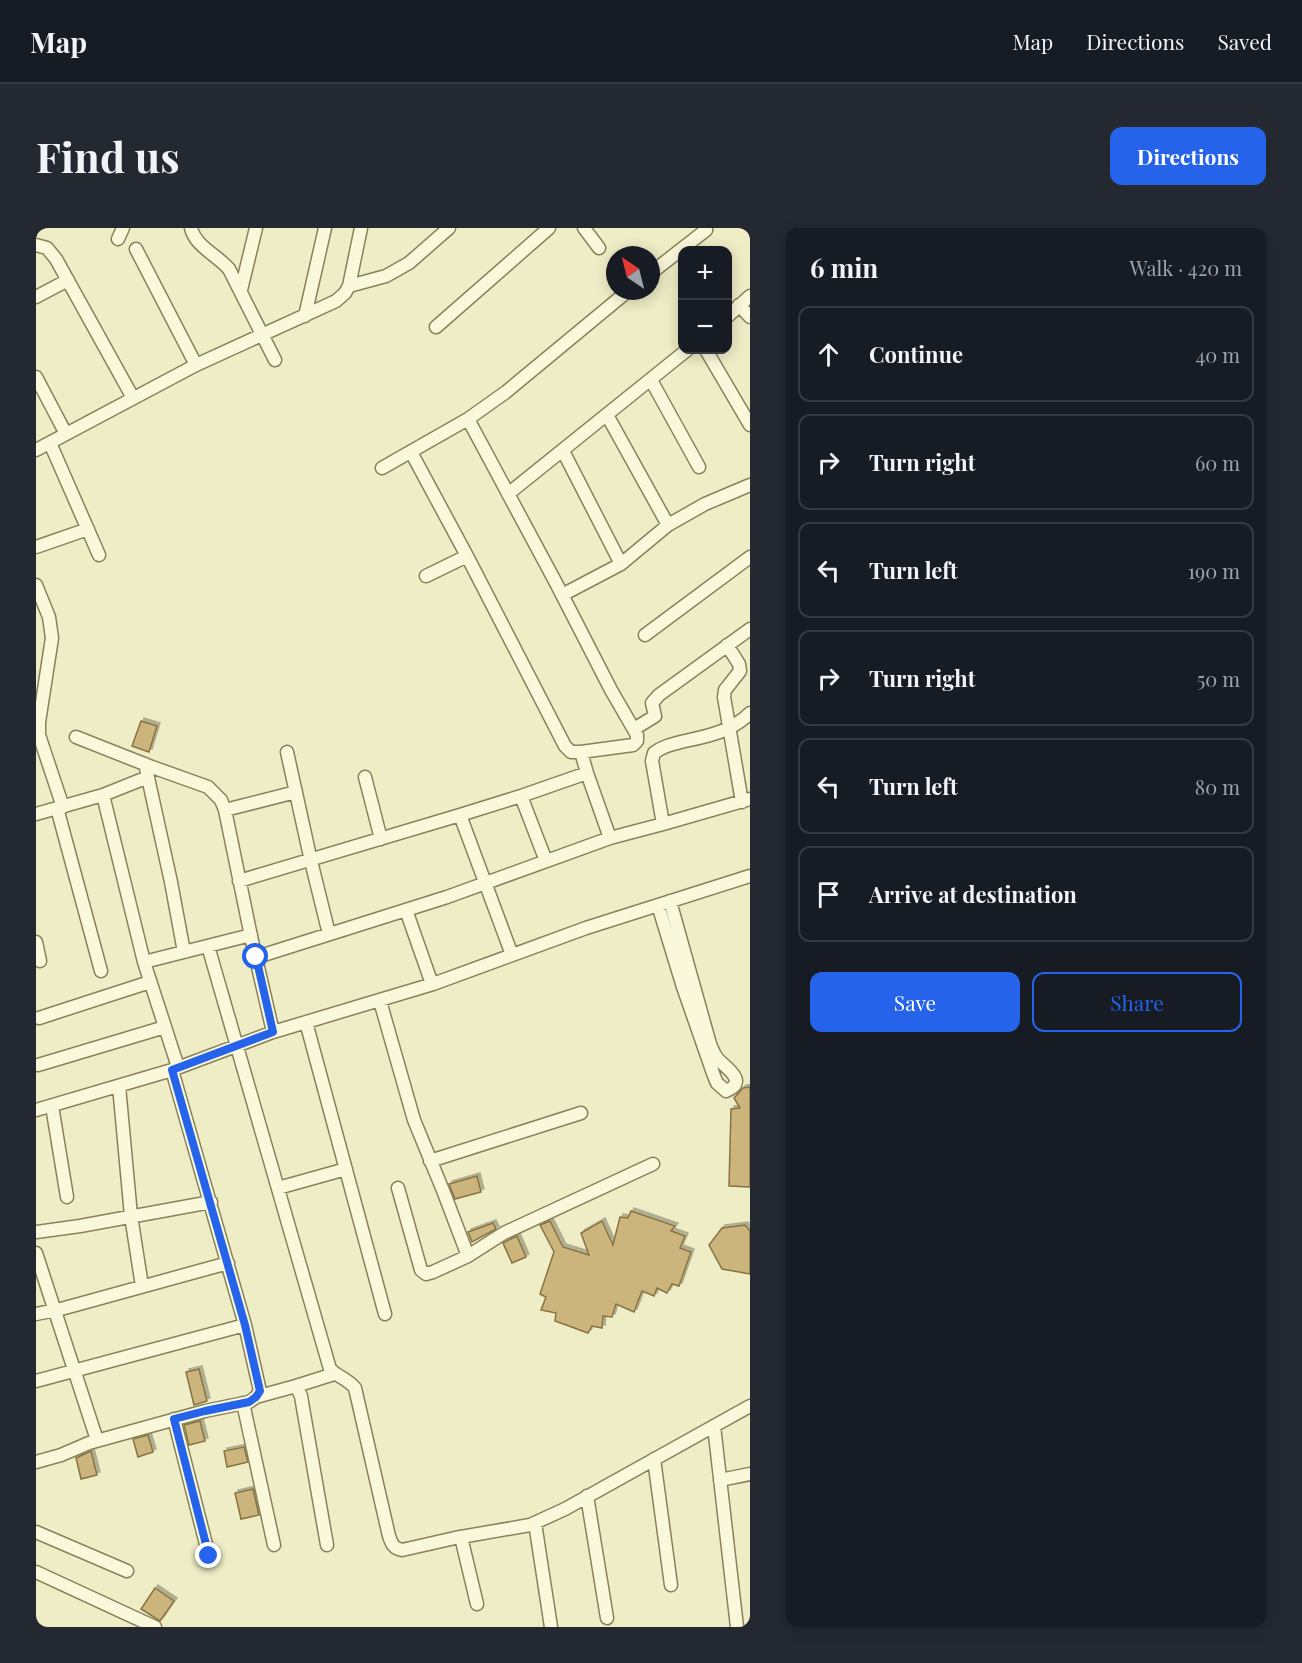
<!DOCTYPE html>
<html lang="en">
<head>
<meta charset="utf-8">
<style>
  :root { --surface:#171b24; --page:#242831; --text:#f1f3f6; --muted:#9ea1a6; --line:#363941; --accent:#2563eb }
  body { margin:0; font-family:"Playfair Display",serif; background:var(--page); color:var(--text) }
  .controls { position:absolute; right:18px; top:18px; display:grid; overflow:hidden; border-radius:12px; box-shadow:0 3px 15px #0003 }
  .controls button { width:54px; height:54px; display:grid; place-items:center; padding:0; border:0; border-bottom:2px solid var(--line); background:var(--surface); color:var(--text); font:30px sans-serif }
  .compass { position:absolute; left:570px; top:18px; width:54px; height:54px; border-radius:50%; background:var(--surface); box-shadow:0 3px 15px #0003; rotate:325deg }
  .stop { position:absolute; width:18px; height:18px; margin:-14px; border:4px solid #2563eb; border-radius:50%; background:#fff }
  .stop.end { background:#2563eb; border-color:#fff; box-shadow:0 2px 6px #0008 }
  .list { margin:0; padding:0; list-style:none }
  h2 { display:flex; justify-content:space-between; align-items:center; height:78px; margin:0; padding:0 24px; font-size:26px }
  h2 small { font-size:20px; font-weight:400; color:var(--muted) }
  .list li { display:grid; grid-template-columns:39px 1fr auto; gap:18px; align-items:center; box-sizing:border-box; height:96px; margin:0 12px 12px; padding:0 12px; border:2px solid var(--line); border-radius:12px }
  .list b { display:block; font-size:22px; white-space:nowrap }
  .list em { font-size:20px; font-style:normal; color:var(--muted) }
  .actions { display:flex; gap:12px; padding:18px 24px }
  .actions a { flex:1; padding:14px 0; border:2px solid var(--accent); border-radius:12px; text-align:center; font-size:21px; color:var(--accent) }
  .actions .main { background:var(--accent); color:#fff }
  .icon { flex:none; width:33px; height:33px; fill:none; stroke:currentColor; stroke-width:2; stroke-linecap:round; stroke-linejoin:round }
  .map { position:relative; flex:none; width:714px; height:1399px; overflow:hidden; border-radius:12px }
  header { display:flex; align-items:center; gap:36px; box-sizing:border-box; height:84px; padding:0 30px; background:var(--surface); border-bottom:2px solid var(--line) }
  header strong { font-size:28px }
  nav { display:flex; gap:33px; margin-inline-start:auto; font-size:21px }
  .intro { display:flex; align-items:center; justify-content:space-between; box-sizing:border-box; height:144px; padding:0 36px }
  h1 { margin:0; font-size:42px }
  .button { padding:15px 27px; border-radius:12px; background:var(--accent); color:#fff; font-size:21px; font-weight:700 }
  main { display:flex; gap:36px; padding:0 36px }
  aside { flex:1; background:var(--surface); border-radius:12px; box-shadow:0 3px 15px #0003 }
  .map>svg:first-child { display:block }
  .building { fill:#ccb47d; stroke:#887242; stroke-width:1.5; filter:url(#shadow) }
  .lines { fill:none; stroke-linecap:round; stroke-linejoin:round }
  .minor-casing { stroke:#89815c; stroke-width:15 }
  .minor { stroke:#f9f8da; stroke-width:12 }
  .route { stroke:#2563eb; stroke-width:8 }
</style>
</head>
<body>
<header>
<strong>Map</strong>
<nav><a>Map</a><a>Directions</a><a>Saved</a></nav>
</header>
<div class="intro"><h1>Find us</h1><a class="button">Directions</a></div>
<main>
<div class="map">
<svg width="714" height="1399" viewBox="0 0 714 1399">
  <defs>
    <filter id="shadow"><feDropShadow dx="3" dy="-3" stdDeviation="0" flood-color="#0004"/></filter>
  </defs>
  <rect width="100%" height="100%" fill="#eeedc6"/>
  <path class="building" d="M105,493l16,5 -8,26 -17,-6z
    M714,859v100l-21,-1 2,-77 9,-1 -6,-10 9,-10z
    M441,948l4,16 -26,7 -6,-15z
    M595,983l44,15 -4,5 14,5 -5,12 11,4 -12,34 -7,-2 -5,9 -10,-5 -3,8 -12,-5 -8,21 -18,-8 -4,13 -9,-1 -1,12 -10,-2 -4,7 -33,-12 1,-8 -15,-3 5,-13 -6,-3 14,-42 -14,-27 10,-4 13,26 26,8 -8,-22 21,-12 11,24 7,-28 8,1z
    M457,995l3,6 -24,13 -4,-10z
    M709,997l5,6v43l-28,-5 -13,-24 13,-17z
    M481,1008l9,21 -14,6 -9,-20z
    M163,1141l8,32 -13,4 -8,-33z
    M164,1193l5,20 -16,4 -5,-20z
    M112,1207l5,17 -15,5 -5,-18z
    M208,1219l4,15 -21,5 -3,-16z
    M55,1223l6,24 -16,4 -5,-21z
    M217,1261l6,26 -18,4 -6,-26z
    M119,1360l19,13 -14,20 -19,-12z"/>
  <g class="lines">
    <defs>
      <path id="minor" d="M155,0c4,18 26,27 38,41l46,91
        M548,0l15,20
        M82,11l5,-11
        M0,17l11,3 9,11 77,139
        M100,21l60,116
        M615,45l55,-43 -1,-2
        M313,58l37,-10 23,-13 40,-35
        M205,62l15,-62
        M0,69l32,-17
        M703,77l11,12
        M269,88l20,-88
        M692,88l22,-20
        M400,99l113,-99
        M670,122l44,75
        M0,149l30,57
        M615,152l48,87
        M571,187l61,110
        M14,215l49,112
        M0,222l160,-85 140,-64 9,-8 4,-7 12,-58
        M527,223l58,113
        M375,224l56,104
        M346,240l86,-49 38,-27 122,-101
        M472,266l179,-144
        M0,319l52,-18
        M390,348l41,-20 98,190 6,6h10l52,-7 4,-4v-6l-26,-45 -55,-107 -88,-164
        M0,357l13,32 3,21 -13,84v13l24,72
        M526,367l59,-31 47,-39 37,-21 45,-19
        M609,407l105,-78
        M691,417l12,19 1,7 -15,19 -1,7 18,105
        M714,485c-18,18 -41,23 -65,28 -12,3 -22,5 -31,12l-2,8 11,63 87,-25
        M598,501l21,-13 -3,-13 7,-8 91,-66
        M40,509l76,30 56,20 13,13 4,10 27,131 21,91
        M251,524l24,109 18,73
        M545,524l6,21 23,65
        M109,536l26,118 13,70
        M329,549l16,62
        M67,567l41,167 34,105
        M485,568l25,65
        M21,580l44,163
        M189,582l71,-18
        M0,586l67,-19 45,-18
        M424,587l52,140
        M203,653l221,-66 61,-19 66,-23
        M622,677l25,82 31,89 3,7 9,8c24,-10 -2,-24 -9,-33 -3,-4 -5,-9 -7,-14l-40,-143
        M370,682l26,74
        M0,714l4,19
        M172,718l122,423c8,8 18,10 25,19l34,148c3,8 4,12 13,14l53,-12 75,-13 35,-16 185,-103
        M221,729l190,-60 163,-59 53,-14
        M108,734l107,-27
        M344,773l34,119 30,73 24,63 36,-23 149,-69
        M3,790l111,-36
        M270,794l79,292
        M2,837l127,-38
        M83,858l12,130 11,70
        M16,878l15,91
        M0,882l136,-40 101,-38 160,-48 153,-56 164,-52
        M394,933l151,-48
        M242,960l68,-19
        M362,960l23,82 5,4 7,-2 35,-16
        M0,1004l44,-6 131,-24
        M0,1025l61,187
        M0,1086l25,-5 167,-46
        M0,1153l209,-56
        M260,1158l38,-12
        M220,1169l40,-11 5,10 2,12 24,137
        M207,1175l31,142
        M138,1191l35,137
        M678,1198l23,201
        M618,1231l17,126
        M0,1234l25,-7 28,-12 116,-32 44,-9 7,-5 4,-6 -15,-66 -73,-255
        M684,1252l30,-6
        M551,1268l20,122
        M499,1295l16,104
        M0,1304l91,39
        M425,1309l16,67
        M0,1344l119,55"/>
    </defs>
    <use href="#minor" class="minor-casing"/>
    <use href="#minor" class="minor"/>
  </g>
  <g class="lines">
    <path class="route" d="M173,1328l-35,-137 31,-8 44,-9 7,-5 4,-6 -15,-66 -73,-255 101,-38 -17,-75"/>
  </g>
</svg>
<div class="controls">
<button>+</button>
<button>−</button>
</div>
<svg class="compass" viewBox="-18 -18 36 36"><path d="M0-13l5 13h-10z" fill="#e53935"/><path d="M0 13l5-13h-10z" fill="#9ea1a6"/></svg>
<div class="stop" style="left:220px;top:729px"></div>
<div class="stop end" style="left:173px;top:1328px"></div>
</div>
<aside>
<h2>6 min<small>Walk · 420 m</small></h2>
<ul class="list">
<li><svg class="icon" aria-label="ahead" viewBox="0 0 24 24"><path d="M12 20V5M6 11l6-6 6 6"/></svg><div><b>Continue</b></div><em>40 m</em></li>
<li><svg class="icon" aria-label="right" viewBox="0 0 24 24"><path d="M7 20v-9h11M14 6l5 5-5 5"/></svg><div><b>Turn right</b></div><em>60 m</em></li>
<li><svg class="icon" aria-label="left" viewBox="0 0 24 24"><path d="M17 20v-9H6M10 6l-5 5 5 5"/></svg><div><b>Turn left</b></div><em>190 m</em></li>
<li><svg class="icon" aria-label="right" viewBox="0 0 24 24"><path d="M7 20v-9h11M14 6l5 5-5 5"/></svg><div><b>Turn right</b></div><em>50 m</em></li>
<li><svg class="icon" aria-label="left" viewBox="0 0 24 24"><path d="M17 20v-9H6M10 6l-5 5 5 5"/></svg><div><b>Turn left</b></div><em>80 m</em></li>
<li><svg class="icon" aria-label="arrive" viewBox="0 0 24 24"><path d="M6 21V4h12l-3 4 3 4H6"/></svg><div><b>Arrive at destination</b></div></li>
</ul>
<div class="actions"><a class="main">Save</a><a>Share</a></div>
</aside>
</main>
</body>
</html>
